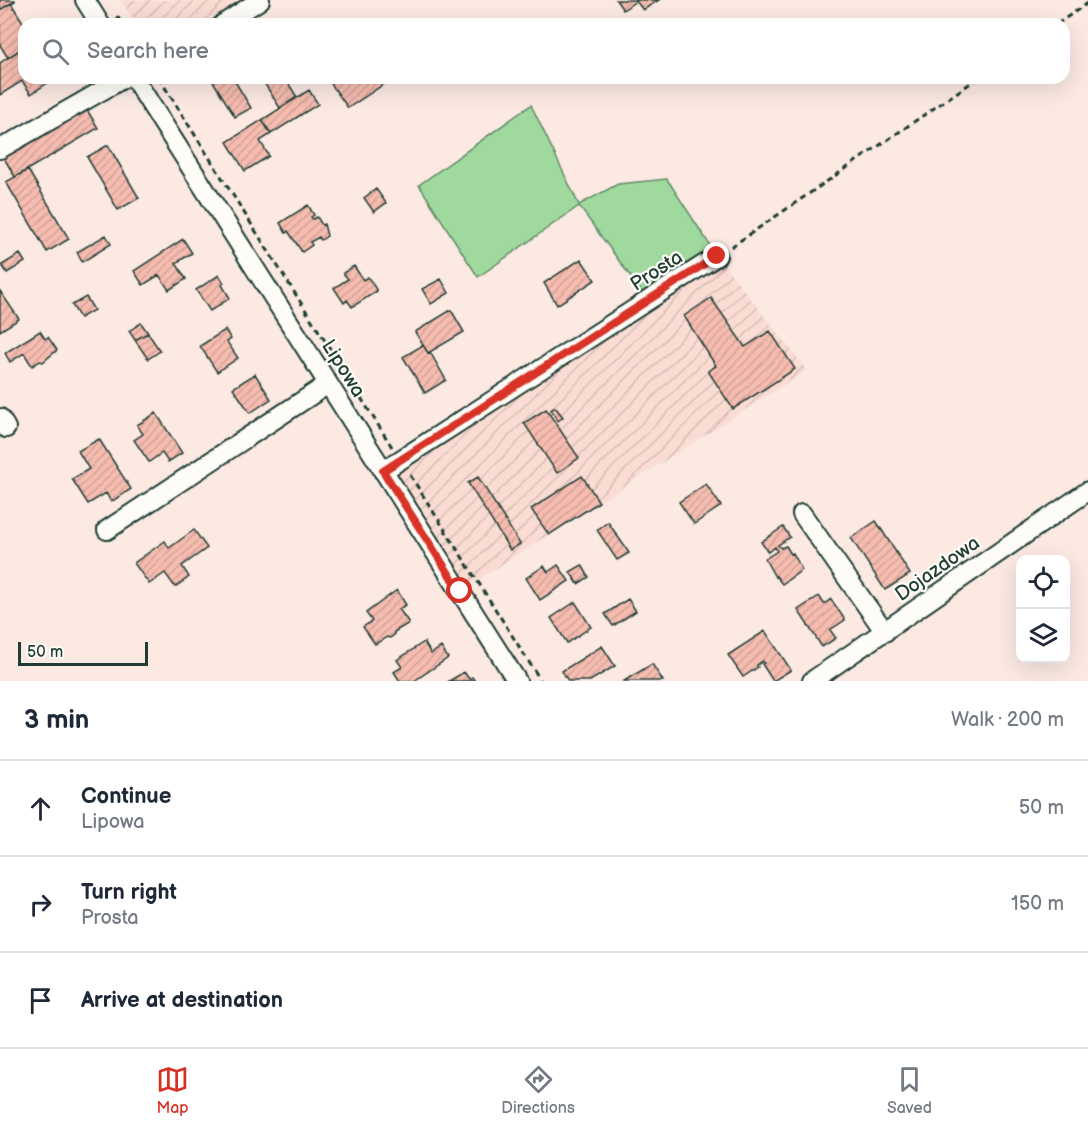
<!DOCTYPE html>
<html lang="en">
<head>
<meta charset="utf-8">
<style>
  :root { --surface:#fff; --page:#f6f6f7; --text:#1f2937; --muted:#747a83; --line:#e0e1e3; --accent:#d93025 }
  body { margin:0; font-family:"Balsamiq Sans",sans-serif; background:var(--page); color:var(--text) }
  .controls { position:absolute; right:18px; bottom:18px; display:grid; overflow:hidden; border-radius:12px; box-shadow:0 6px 24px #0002 }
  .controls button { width:54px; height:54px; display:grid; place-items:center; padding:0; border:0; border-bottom:2px solid var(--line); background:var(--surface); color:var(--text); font:30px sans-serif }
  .scale { position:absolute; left:18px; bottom:15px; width:130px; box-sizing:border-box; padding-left:6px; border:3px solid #1f3d34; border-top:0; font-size:16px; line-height:21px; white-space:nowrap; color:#1f3d34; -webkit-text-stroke:4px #fdfcf7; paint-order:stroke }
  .stop { position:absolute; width:18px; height:18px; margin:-14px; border:4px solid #d93025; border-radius:50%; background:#fff }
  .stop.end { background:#d93025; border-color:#fff; box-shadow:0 2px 6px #0008 }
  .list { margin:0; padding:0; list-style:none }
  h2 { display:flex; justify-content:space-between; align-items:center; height:78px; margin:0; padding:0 24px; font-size:26px }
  h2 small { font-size:20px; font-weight:400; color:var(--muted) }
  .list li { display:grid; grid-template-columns:39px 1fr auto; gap:18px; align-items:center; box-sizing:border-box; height:96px; padding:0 24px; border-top:2px solid var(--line) }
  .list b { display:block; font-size:22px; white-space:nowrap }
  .list p { margin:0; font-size:20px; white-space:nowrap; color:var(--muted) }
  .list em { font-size:20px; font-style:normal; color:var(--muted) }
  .icon { flex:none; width:33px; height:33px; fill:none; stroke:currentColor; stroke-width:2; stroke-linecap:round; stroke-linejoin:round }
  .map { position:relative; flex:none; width:1088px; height:681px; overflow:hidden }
  .search { position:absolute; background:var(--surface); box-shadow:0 6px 24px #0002; left:18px; right:18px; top:18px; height:66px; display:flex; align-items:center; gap:15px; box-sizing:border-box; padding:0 21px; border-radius:18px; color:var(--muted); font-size:22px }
  .sheet { height:366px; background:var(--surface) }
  nav { display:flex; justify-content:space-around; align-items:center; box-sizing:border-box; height:84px; border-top:2px solid var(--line); background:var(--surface); font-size:16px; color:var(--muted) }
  nav a { display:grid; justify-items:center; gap:3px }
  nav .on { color:var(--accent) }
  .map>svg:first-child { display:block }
  .industrial { fill:url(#industrial-furrows) }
  .grass { fill:#a0d99e; stroke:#608b69; stroke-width:1.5 }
  .building { fill:url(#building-hatch); stroke:#1f3d34; stroke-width:1.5 }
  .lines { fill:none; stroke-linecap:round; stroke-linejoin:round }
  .minor-casing { stroke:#1f3d34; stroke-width:22 }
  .path { stroke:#1f3d34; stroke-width:3; stroke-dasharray:6 4.5; stroke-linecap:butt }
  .minor { stroke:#fdfcf7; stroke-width:18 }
  .route { stroke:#d93025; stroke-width:8 }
  .labels { text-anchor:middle; stroke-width:4.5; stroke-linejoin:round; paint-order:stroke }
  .street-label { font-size:20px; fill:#1f3d34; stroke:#fdfcf7 }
</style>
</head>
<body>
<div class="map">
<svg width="1088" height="681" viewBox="0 0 1088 681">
  <defs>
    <pattern id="industrial-furrows" width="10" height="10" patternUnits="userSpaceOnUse" patternTransform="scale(1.5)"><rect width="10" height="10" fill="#fadcd3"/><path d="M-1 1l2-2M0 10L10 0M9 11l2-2" fill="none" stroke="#d6beb6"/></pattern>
    <pattern id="building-hatch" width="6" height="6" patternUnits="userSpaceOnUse" patternTransform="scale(1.5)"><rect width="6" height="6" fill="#f6bcb0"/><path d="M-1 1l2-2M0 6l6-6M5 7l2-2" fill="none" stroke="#d2a298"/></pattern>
  </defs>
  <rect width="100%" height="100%" fill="#fbe9e2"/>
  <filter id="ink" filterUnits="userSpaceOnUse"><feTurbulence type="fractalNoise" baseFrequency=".0167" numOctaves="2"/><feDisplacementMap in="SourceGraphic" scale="12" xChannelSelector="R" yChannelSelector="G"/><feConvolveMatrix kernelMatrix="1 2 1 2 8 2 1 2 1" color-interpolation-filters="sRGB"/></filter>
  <g filter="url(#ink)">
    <path class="industrial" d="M121,0h130l-41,24h-74z
      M717,256l90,114 -347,221 -77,-120z"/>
    <path class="grass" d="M531,105l48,100 39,-21 49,-5 50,77 -68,46 -70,-96 -101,71 -59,-92z"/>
    <path class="building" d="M0,0h15v1l-15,9z
      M616,0h43l-16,10 -7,-9 -13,9z
      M11,3l13,21v23l-16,11 -8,-13v-35z
      M24,47v31h31l-24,16 -9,-13 -22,14v-32z
      M211,78h22l18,30 -16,9z
      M261,78h24l12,19 -17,11z
      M327,78h57l3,4 -39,26z
      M309,90l9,14 -47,30 -9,-14z
      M84,105l14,23 -83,49 -14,-24z
      M262,120l9,14 -11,7 9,15 -24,15 -18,-29z
      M108,145l31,53 -21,12 -31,-53z
      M28,170l41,69 -22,13 -41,-70z
      M376,189l10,14 -12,9 -10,-14z
      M308,205l6,10 -3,2 2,2 4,-2 5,8 2,-1 3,12 -6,4 -2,-3 -9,5 2,3 -10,7 -14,-21 -2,2 -6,-10z
      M106,235l5,9 -29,18 -5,-10z
      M183,239l9,14 -16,10 10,16 -17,11 -10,-15 -16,10 -9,-14z
      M20,254l5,8 -18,11 -5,-8z
      M581,259l14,21 -38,25 -13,-22z
      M354,266l9,14 5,-3 9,14 -25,16 -5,-7 -3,3 -10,-15 14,-9 -5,-6z
      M219,275l5,8 -2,2 8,13 -20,13 -14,-21z
      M441,279l8,14 -18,11 -9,-15z
      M0,291l19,28 -19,12z
      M86,297l8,13 -14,8 -8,-13z
      M711,298l34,49 25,-16 25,38 -62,40 -25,-38 8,-5 -32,-50z
      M451,310l13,22 -36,21 -13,-21z
      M141,323l7,10 -13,7 -6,-9z
      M225,330l6,9 -4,3 11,16 -21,14 -17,-26z
      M40,331l5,8 3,-2 9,13 -14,12 -3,-1 -8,5 -8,-13 -14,9 -5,-9z
      M148,333l12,18 -12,8 -13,-19z
      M423,345l5,8 2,-1 16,28 -21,13 -22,-36z
      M255,374l16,25 -21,14 -17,-25z
      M555,407l8,10 -5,4 -7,-11z
      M546,409l33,49 -22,15 -33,-50z
      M156,413l26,40 -14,9 -6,-9 -13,9 -15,-22 9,-6 -6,-9z
      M99,439l32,50 -20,13 -5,-9 -18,11 -16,-25 17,-10 -11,-18z
      M582,476l17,26 -50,33 -18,-26z
      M478,477l42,67 -10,6 -42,-67z
      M706,484l15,22 -27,18 -15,-22z
      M876,521l34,53 -25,16 -34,-52z
      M608,522l21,31 -12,7 -20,-30z
      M783,527l7,10 -12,8 3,3 5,-2 5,8 2,-1 9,17 -20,14 -6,-8 -1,1 -10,-18 12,-8 -2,-4 -7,5 -7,-10z
      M194,530l13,18 -25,18 7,11 -14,10 -10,-14 -16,11 -15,-21 31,-22 4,7z
      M558,565l11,16 -29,19 -14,-22 18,-12 4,6z
      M582,565l7,12 -11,7 -8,-12z
      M397,590l9,15 -7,4 10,14 -15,9v3l-4,3 -3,-1 -12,7 -12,-17 9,-6 -6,-8z
      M819,596l5,8 7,-5 14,21 -15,10 6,8 -14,9 -24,-37z
      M628,599l8,12 -23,15 -8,-12z
      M575,602l16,25 -24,16 -16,-25z
      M765,631l26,39 -18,11 -11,-17 2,-1 -1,-2 -6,4 1,2 -15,10 -15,-22z
      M424,642l7,12 10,-7 7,11 -34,23h-14l-6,-9 8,-5 -5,-7z
      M602,646l13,20 -25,15h-22l-6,-10z
      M652,664l11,17h-39z
      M464,672l5,7 3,-2 3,4h-26z"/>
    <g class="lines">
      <defs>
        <path id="minor" d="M85,0l15,24
          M223,24l37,-24
          M134,78l383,603
          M0,149l124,-71
          M0,418l6,10
          M383,471l334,-215
          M802,514l83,118
          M107,530l221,-146
          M812,681l276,-190"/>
      </defs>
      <use href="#minor" class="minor-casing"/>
      <path class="path" d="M117,16l5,8
        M1057,24l31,-21
        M159,78l233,369
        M731,247l247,-169
        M410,475l131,206"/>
      <use href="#minor" class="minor"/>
    </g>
  </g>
  <g class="lines" filter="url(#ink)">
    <path class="route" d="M460,591l-77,-120 334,-215"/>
  </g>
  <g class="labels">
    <g class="street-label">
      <text transform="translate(656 270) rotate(-33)" y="7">Prosta</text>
      <text transform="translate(344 368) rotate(58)" y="7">Lipowa</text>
      <text transform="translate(937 568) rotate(-35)" y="7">Dojazdowa</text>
    </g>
  </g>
</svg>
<div class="controls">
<button><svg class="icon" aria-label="locate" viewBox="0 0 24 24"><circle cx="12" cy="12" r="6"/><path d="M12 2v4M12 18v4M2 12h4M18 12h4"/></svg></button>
<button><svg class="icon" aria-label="layers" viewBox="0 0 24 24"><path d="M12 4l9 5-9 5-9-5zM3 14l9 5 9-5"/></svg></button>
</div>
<div class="scale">50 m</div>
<div class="stop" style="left:460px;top:591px"></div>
<div class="stop end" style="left:717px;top:256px"></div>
<div class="search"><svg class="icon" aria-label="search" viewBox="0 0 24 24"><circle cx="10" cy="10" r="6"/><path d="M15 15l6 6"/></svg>Search here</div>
</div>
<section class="sheet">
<h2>3 min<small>Walk · 200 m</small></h2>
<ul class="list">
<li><svg class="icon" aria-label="ahead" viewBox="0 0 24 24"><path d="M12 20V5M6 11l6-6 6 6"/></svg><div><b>Continue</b><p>Lipowa</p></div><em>50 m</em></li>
<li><svg class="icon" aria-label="right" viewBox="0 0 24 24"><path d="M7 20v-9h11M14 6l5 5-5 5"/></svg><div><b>Turn right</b><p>Prosta</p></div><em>150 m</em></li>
<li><svg class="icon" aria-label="arrive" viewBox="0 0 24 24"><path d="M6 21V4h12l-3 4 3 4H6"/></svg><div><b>Arrive at destination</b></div></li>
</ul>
</section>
<nav>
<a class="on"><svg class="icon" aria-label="map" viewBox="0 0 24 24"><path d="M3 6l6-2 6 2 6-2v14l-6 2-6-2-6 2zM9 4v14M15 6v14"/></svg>Map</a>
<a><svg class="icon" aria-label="directions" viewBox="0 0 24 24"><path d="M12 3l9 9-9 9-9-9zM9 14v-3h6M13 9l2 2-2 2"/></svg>Directions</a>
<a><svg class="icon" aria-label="saved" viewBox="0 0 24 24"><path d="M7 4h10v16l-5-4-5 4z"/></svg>Saved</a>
</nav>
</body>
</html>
